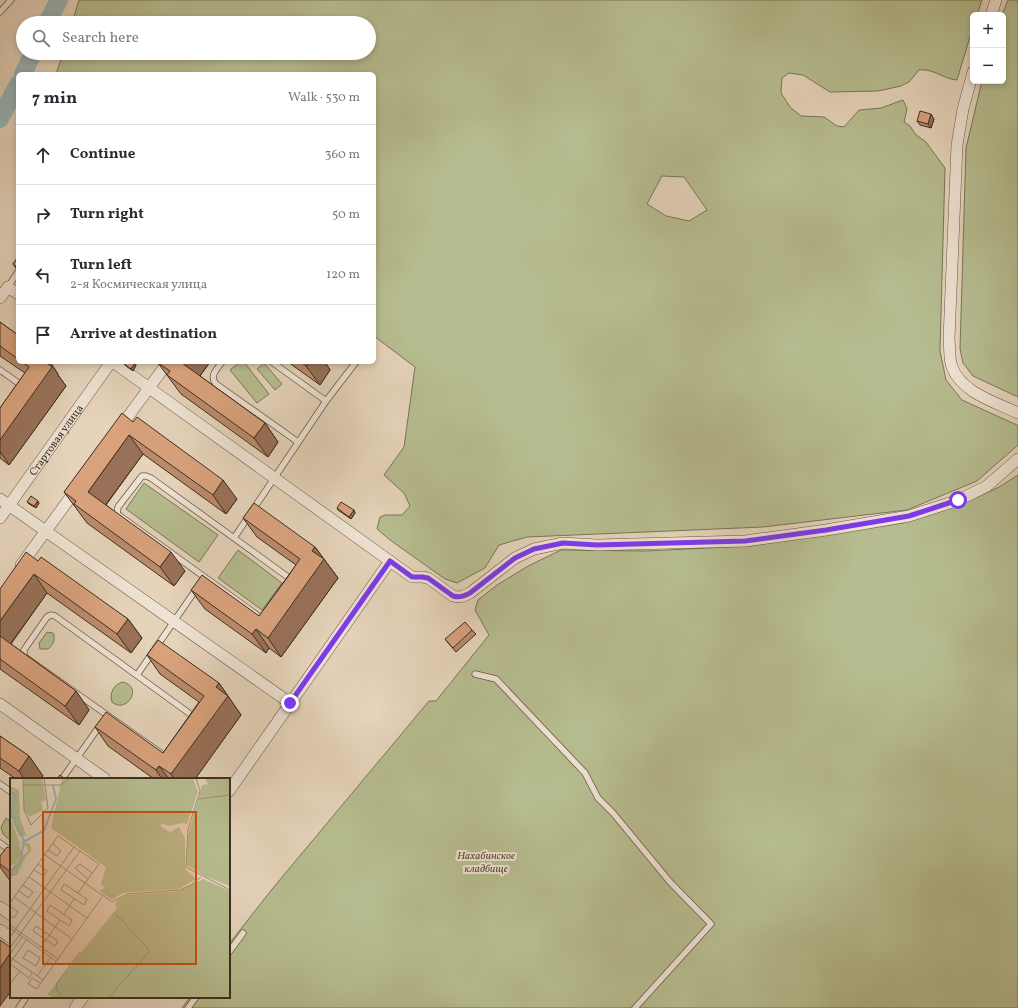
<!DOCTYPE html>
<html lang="en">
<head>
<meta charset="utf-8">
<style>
  :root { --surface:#fff; --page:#f7f7f7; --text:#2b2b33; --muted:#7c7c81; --line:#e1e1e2 }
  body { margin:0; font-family:Vollkorn,serif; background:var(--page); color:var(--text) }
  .controls { position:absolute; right:12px; top:12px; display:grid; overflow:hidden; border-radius:6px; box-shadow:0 2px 6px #0003 }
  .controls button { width:36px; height:36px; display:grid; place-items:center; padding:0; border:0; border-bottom:1px solid var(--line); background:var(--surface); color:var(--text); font:20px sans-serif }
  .stop { position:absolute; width:12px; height:12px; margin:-9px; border:3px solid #7c3aed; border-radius:50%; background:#fff }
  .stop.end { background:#7c3aed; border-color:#fff; box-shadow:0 1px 4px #0008 }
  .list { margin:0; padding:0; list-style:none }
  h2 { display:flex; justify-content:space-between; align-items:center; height:52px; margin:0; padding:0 16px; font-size:17px }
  h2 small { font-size:13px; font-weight:400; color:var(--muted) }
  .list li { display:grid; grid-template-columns:26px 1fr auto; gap:12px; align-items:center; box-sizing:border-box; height:60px; padding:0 16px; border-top:1px solid var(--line) }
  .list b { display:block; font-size:15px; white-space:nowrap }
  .list p { margin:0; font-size:13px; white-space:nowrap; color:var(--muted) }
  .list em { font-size:13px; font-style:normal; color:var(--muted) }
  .icon { flex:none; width:22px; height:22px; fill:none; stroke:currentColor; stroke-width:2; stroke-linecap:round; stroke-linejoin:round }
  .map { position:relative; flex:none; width:1018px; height:1008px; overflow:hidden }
  .search { position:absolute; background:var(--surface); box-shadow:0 2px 6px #0003; left:16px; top:16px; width:360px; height:44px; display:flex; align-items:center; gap:10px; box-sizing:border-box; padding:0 14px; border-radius:22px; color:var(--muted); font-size:15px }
  .panel { position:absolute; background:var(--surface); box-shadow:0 2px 6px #0003; left:16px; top:72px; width:360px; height:292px; border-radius:6px }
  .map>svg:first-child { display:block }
  .green { fill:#b6bc8f; stroke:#7a7558; fill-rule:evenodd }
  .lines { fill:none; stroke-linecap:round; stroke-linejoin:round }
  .river { stroke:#98b6b8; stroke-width:18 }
  .service-casing { stroke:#685748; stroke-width:7 }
  .minor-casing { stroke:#685748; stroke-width:12 }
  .service { stroke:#eee2d2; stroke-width:5.5 }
  .minor { stroke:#eee2d2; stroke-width:11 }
  .wall { fill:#bb8b6c; stroke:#3e2e22 }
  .shaded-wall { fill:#987158; stroke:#3e2e22 }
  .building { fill:#d9a27d; stroke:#3e2e22 }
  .route { stroke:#7c3aed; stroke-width:5 }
  .labels { text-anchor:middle; stroke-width:4; stroke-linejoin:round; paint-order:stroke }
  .street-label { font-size:11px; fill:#3e2e22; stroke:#eee2d2 }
  .park-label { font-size:11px; font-style:italic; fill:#564a38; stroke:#eee2d2 }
  .inset-river { fill:none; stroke:#98b6b8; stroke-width:2 }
  .inset-road { fill:none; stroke:#a2917d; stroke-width:1 }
  .view { fill:#c65010; fill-opacity:0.15; stroke:#c65010; stroke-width:2 }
  .inset-edge { fill:none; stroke:#3e2e22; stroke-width:2 }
</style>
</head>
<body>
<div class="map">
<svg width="1018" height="1008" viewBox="0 0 1018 1008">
  <rect width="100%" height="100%" fill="#e5d3ba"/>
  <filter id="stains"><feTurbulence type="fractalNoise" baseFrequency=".005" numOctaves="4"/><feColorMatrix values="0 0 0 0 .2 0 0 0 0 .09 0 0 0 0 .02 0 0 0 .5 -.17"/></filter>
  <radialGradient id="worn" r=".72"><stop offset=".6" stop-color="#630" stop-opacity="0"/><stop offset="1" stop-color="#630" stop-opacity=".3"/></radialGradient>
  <path class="green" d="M79,0h903l-5,15h-4v12l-16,53c-14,-1 -24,-12 -38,-10l-10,12 -8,4 -23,5 -48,1 -27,-17 -14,-2 -7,5 -1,15 9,14 11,9 23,1 13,9 7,1 15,-17 22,-2 22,-8 4,9 -3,13 6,4 6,9 10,7 19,26 -5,183 6,29 16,20 55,25 1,1v19l-41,36 -70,29 -144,17 -236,10 -28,8 -14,23 -28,15 -12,-4 -55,-39 -13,-11 3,-12 5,-2h17l8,-9 -6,-13 -20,-18 20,-28 11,-80 -41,-31v-262h-318l7,-21h306v-30h-297zM662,176l22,1 23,33 -18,11 -23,-5 -19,-12z
    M1008,0h10v397l-45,-21 -10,-13 -3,-14 6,-201 16,-67h21l-1,-66z
    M240,362h4l25,32 -12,9 -27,-33z
    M264,363l18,21 -7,6 -18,-21z
    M1018,475v533h-836l8,-11h39v-53l44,-56 156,-187h7l53,-66 -14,-25 3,-10 19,-15 31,-19 33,-16 85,1 103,-5 154,-23 60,-19 36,-17z
    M144,483l74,52 -19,27 -73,-53z
    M238,550l44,33 -20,27 -44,-32z
    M47,632l6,1c3,6 0,12 -5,16h-8l-1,-6z
    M123,682c21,6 3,32 -11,20 -3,-9 2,-18 11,-20z
    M6,818l5,4v14l-2,3 -6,-5 -2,-7z"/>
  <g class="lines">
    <path class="river" d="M47,23l12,-23
      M23,74l10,-21
      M0,119l18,-35"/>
    <defs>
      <path id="service" d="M0,12l11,-12
        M8,287l10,-15
        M222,362c-5,7 -13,14 -6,22l82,58
        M272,362l54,39
        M0,370l24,17
        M142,476h4l5,2 141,102 2,2v6l-23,31 -2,2 -5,-1 -144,-104 -3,-2 1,-7z
        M234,538l92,-137 30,-39
        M51,615l4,1 138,100 2,3v2l-24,34 -3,2 -3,-1 -140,-99 -1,-3v-4l23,-33z
        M475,674l21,5 89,94 13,25 15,15 57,69 41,42 -76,84
        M137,675l60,-87
        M62,779l39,-55
        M0,784l11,8
        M0,843l11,8
        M229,952l14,-19
        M19,1008l7,-11
        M188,1008l8,-11"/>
      <g id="minor">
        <path d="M991,15l5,-15"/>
        <path d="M973,72l-10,37 -6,36 -8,194c1,8 0,20 3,28 10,26 43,35 66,46"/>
        <path d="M0,298l8,-11 10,7"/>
        <path d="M113,362l299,215h10l6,1 25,18c7,2 11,0 17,-3l45,-35 19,-9 29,-6 34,2 148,-4 81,-11 83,-14 50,-16 28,-14 31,-27"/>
        <path d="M119,429l49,-67"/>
        <path d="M0,499l290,204"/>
        <path id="s1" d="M0,518l111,-156"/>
        <path d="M21,565l57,-78"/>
        <path d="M0,704l105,75"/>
        <path d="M229,791l161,-230"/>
        <path d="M0,907l11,8"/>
        <path d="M0,930l11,8"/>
        <path d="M75,1008l8,-11"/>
      </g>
    </defs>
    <use href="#service" class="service-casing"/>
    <use href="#minor" class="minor-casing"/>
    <use href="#service" class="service"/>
    <use href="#minor" class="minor"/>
  </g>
  <path class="wall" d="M934,119l-3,9 -11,-3 -3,-4z
    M18,257v14l-5,-7z
    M0,322l18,13v27h32l8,12v1l8,11 -57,79 -9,-7v-50l25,-35 -25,-17z
    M210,362l-10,14 65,47 13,19 -10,15 -87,-63 -23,-31z
    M288,362h37l5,8 -10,15z
    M124,364l12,1 -3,6 -7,-5z
    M133,422l104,77 -11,15 -83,-60 -37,51 79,66 -11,15 -87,-63 -23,-31z
    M27,502l12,1 -3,5 -7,-4z
    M337,508l17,2 1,3 -4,6 -13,-9z
    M243,518l72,29 23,31 -57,79 -12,-9 -3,5 -61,-44 -14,-19 68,26 37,-51 -39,-28z
    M38,561l90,58 14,19 -11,15 -84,-60 -36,51 65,47 13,19 -10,15 -79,-56v-80z
    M472,630l4,4 -20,18 -7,-8 -4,-5z
    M147,655l72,28 22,32 -46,64h-41l-46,-33 -13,-19 68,26 36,-51 -39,-28z
    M0,736l29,20 14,20 -3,3h-24l-16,-11z
    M11,849v33l-11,-15v-11z"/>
  <path class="shaded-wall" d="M931,114l3,5 -3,9 -3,-4z
    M43,362h7l8,12v1l8,11 -57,79 -9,-14v-11z
    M182,362h28l-15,20 -13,-19z
    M309,362h16l5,8 -10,15 -14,-19z
    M135,363l1,2 -3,6 -2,-2z
    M265,423l13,19 -10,15 -14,-19z
    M129,435l14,19 -42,57 -13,-19z
    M223,480l14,19 -11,15 -13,-19z
    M38,501l1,2 -3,5 -2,-2z
    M354,510l1,3 -4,6 -2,-2z
    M315,547l23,31 -57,79 -13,-19 44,-87z
    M171,552l14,19 -11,15 -14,-19z
    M34,574l13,19 -41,57 -6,-9v-20z
    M128,619l14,19 -11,15 -14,-19z
    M256,629l13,19 -3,5 -14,-19z
    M219,683l22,32 -46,64h-21l-3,-5 45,-87z
    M76,691l13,19 -10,15 -14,-19z
    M29,756l14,20 -3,3h-16l-5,-8z
    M159,766l10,13h-7l-6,-9z
    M11,952v39l-11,15v-38z"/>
  <path class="building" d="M920,111l11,3 -3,10 -11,-3z
    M18,257v11l-5,-4z
    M0,322l18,13v24l-18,-13z
    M22,362h23l7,5 -52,73v-32l29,-41z
    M126,362h7l2,1 -4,6 -7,-5z
    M159,362h23v1l83,60 -11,15 -87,-63 3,-4 -12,-8z
    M301,362h8l-3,4z
    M122,413l11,9 4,-5 86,63 -10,15 -84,-60 -41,57 83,60 -11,15 -86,-63 2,-3 -12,-9z
    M31,496l7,5 -4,5 -7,-4z
    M341,502l13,8 -5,7 -12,-9z
    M254,503l61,44 -3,4 12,8 -56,79 -12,-9 -4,5 -61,-44 11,-15 57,41 28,-38 13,-19 -57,-41z
    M26,552l12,9 3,-4 87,62 -11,15 -83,-60 -34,47v-32z
    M465,622l7,8 -19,18 -8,-9z
    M0,636l76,55 -11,15 -65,-47z
    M158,640l61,43 -3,4 12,9 -57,78 -12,-8 -3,4 -61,-43 11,-15 57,41 41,-57 -57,-41z
    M0,736l29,20 -10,15 -19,-13z
    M60,775l5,4h-8z
    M7,847l4,2v23l-11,-8v-8z
    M0,940l11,8v4l-11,16z"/>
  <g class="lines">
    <path class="route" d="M290,703l100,-142 22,16h10l6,1 25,18c7,2 11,0 17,-3l45,-35 19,-9 29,-6 34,2 148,-4 81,-11 83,-14 49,-16"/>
  </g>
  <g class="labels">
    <g class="street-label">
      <text dy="4" stroke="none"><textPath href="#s1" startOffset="96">Стартовая улица</textPath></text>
    </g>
    <g class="park-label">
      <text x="486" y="859">Нахабинское<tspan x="486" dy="13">кладбище</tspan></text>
    </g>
  </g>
  <g transform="translate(10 778)">
    <rect width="220" height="220" fill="#e5d3ba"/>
    <path d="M14,0h18l4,22 -5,2 2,8 -14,7 -5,-8zM52,0h131l5,14 -11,32 -5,-1 -14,3 -6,-3 -2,3 10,6 9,-5 6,11v31l11,10 -17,10 -57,4 -10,7 -10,-7 -2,-3 5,-2 -4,-4 5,-17 -55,-39zM195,0h25v108l-25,-10 -18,-11 1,-30 14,-50 6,-1zM0,8l9,4 1,28 6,17 -2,1h-5l-9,-22zM0,38l9,25 11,3 1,7 -5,5 -9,19 -7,2v-4l10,-11 1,-5 7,-6v-3l-9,-7 2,13 -5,9 -6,3zM193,101l27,12v107h-175l-8,-3 70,-87 -2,-4 3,-4 10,-5 51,-4z" fill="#b6bc8f"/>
    <path class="inset-river" d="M0,13l6,4 -5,20 5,5 -1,4 10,18M0,94l10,-11 4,-19 20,-12 12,-31 -3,-14"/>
    <path class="inset-road" d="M13,0l1,32 7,15 17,-17 -4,-30M186,0l4,13 -12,38 -2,38 44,23M12,7h39l9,-7M188,21l32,-4M38,72l9,6 4,-5 -8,-7M35,77l67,47 16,-8 52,-4 11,-5 10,-8M24,92l10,6 3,-5 -9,-7M19,99l58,41M78,101l-13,-11 5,-4 12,9M54,106l23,15 -3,6 -23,-15zM9,113l9,7 2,-2 3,-4 -10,-7M4,119l58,42M0,125l48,-67 41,28 -21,29M40,127l22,15 -3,6 -22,-15zM0,128l8,6 -4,6 -4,-2M54,136l10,-15M0,147l48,34M26,148l22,15 -3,5 -22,-15zM0,150l46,33M0,159l64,-90M31,169l19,-27M0,170l70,-97M18,172l12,8 -4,8 -13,-8zM0,176l12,-17M0,179l33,23 59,-83M0,185l17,-24M0,186l19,14 3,-5M27,198l14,-19M30,205l-8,-5 -4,6 9,5 6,-9M0,206l10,-13M52,220l-6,-10 1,-5 23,-31M98,220l42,-47 -35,-38"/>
    <path class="view" d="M33,34h153v152h-153z"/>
    <rect width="220" height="220" class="inset-edge"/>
  </g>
  <rect width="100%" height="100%" filter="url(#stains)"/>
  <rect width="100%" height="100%" fill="url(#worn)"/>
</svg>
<div class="controls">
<button>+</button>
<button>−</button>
</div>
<div class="stop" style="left:958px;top:500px"></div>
<div class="stop end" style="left:290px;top:703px"></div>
<div class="search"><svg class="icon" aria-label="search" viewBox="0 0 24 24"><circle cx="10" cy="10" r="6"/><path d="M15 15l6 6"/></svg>Search here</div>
<section class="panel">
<h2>7 min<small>Walk · 530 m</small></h2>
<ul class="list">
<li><svg class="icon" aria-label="ahead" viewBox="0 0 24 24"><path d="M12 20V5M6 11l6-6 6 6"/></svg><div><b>Continue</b></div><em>360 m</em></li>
<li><svg class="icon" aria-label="right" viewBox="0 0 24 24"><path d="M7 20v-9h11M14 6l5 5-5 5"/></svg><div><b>Turn right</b></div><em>50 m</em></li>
<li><svg class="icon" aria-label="left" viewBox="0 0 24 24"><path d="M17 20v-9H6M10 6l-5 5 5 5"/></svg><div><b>Turn left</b><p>2-я Космическая улица</p></div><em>120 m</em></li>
<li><svg class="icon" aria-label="arrive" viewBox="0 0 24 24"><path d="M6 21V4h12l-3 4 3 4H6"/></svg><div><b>Arrive at destination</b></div></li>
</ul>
</section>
</div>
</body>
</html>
